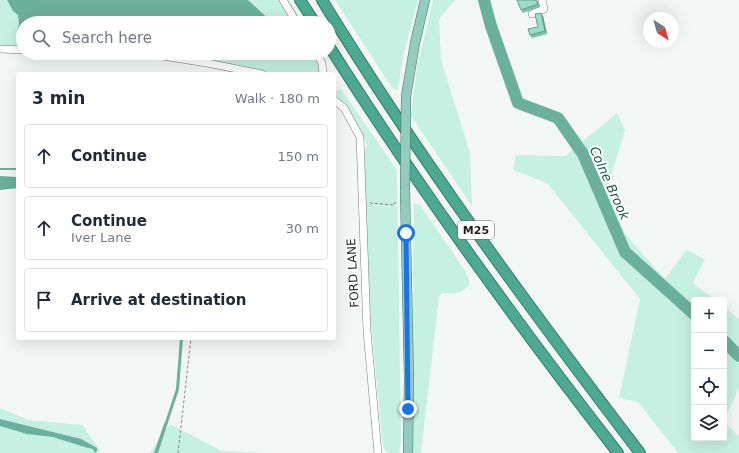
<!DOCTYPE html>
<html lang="en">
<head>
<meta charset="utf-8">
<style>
  :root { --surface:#fff; --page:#f2f2f3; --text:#1f2937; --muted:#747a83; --line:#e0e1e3 }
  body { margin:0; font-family:"DejaVu Sans",sans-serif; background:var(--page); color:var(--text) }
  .controls { position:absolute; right:12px; bottom:12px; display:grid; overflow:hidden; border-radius:4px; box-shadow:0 4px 16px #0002 }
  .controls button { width:36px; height:36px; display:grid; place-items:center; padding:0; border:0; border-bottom:1px solid var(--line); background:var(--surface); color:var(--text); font:20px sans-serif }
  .compass { position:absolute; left:643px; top:12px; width:36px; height:36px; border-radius:50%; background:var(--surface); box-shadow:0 4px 16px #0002; rotate:143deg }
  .stop { position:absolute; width:12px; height:12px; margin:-9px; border:3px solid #1a73e8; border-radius:50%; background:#fff }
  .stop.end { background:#1a73e8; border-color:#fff; box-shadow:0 1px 4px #0008 }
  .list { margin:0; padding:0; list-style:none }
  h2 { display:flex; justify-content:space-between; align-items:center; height:52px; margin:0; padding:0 16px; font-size:17px }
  h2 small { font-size:13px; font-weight:400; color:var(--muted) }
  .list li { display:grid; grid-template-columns:26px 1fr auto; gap:12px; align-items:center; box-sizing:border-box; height:64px; margin:0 8px 8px; padding:0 8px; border:1px solid var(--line); border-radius:4px }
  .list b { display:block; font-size:15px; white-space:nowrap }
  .list p { margin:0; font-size:13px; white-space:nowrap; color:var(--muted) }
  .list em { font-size:13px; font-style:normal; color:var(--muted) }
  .icon { flex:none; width:22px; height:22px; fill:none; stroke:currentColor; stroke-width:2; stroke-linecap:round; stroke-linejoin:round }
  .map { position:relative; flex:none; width:739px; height:453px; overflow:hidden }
  .search { position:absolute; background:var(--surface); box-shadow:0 4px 16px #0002; left:16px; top:16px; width:320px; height:44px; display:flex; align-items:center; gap:10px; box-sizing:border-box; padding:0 14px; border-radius:22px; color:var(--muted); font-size:15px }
  .panel { position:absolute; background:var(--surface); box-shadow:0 4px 16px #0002; left:16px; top:72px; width:320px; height:268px; border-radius:4px }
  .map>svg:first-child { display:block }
  .green { fill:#c5f0e2 }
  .water { fill:#6bb09c }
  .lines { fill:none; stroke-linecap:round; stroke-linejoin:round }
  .stream { stroke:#6bb09c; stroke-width:2 }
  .river { stroke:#6bb09c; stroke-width:12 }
  .minor-casing { stroke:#777c7b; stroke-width:8 }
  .major-casing { stroke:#3b7968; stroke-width:10 }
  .highway-casing { stroke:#3b7968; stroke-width:12 }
  .path { stroke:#868a88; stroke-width:1; stroke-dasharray:3 2; stroke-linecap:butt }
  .minor { stroke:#fff; stroke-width:7 }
  .major { stroke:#93ccbd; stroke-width:9 }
  .highway { stroke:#4baa91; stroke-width:10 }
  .major-bridge-casing { stroke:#3b7968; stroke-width:10; stroke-linecap:butt }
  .major-bridge { stroke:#93ccbd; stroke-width:9 }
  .wall { fill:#82beac }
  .shaded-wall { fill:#6a9b8c }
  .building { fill:#97ddc8; stroke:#6a9b8c }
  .route { stroke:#1a73e8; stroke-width:5 }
  .labels { text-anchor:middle; stroke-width:4; stroke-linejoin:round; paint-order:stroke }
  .shield { fill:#fff; stroke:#606261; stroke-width:1 }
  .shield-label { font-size:11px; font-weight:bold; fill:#1c1e1d }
  .street-label { font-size:12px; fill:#1c1e1d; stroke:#fff }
  .water-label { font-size:13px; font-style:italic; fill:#1f5749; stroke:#fff }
</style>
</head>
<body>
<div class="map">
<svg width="739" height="453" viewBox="0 0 739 453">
  <rect width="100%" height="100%" fill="#f2f7f5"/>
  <path class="green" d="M0,0h7l6,11 5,4 2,20h3v14l-23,-1z
    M248,0h41l14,23h-30z
    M335,0h83l-15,57 -5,33 -6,-2z
    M433,0h22l-16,19 2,41 29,93 2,53 -61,-90 6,-49z
    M149,53h112l5,3 21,2 -2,-5h33l3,21h-53z
    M341,89l56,81 4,272 -2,11h-11l-5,-6 -16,-168 -3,-126 3,-7 -2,-6 -5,-3 -19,-34 -7,-7v-4z
    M617,113l8,17 -16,52 8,12 -4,12 12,28 40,45 21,-29 19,9 -12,24 22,17h-21v138h30v-16l15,14v17h-61l-40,-51 -19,-4 21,-99 -93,-116 -34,-13 3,-15 49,1z
    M414,203l6,2 44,64 5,10v6c-8,9 -15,9 -27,8l-3,4 -18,156h-8l-2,-4z
    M724,307l15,12v69l-15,32z
    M0,408l29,12 53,5 17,24v4h-99z
    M170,424l52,27 44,2h-116z"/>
  <path class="water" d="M7,0h241l25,23h-250v12h-3l-3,-4 2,-7 -1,-9 -5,-4z
    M0,176l18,1v10l-18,2z
    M180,338h3l-4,51 -21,64h-3l21,-64z
    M0,419l81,20 16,9v3l-2,2 -2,-4 -5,-1 -35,-11 -26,-3 -27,-8z"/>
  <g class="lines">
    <path class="stream" d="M0,169h18
      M0,189l18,-2
      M155,453l10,-29"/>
    <path class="river" d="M484,0l7,26 27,77 40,15 25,36 42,98 69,62
      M724,341l15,15"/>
    <defs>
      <path id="minor" d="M283,0l14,23
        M532,14l12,-5 -2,-9
        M0,49l23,1
        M143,53l64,10 55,11
        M316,53l6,10 1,11
        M334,100l10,8 16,29 7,194 11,122"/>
      <path id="major" d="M406,96l9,-53 10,-43
        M405,190l4,190 -1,73"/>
      <path id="highway" d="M300,0l15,23
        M322,0c96,157 206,306 318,453
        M329,46c89,141 187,276 289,407"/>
    </defs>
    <use href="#minor" class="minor-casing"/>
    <use href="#major" class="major-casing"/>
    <use href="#highway" class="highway-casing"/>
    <path class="path" d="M370,203l24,2v-2h3
      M178,453l13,-115"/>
    <use href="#minor" class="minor"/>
    <use href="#major" class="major"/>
    <use href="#highway" class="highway"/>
    <defs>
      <path id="major-bridge" d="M405,190l1,-94"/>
    </defs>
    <use href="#major-bridge" class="major-bridge-casing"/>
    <use href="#major-bridge" class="major-bridge"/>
  </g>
  <path class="wall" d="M537,0l3,7 -17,6 -2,-3z
    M543,16l4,18 -15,4 -2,-3 8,-8z"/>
  <path class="shaded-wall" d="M541,13l2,3 4,18 -2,-3z"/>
  <path class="building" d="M517,0h19l2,4 -17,6z
    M541,13l4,18 -15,4 -2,-6 10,-2 -3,-13z"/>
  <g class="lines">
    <path class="route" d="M406,233l2,176"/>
  </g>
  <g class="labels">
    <rect class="shield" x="458" y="221" width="36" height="18" rx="3"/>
    <g class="shield-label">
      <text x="476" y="234">M25</text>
    </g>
    <g class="street-label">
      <text transform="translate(353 273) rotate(-93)" y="4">FORD LANE</text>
    </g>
    <g class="water-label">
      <text transform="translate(610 183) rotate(66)" y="5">Colne Brook</text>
    </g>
  </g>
</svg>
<div class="controls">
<button>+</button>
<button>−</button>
<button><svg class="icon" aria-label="locate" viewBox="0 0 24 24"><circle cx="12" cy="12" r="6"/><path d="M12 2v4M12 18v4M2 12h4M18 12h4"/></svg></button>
<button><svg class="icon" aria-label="layers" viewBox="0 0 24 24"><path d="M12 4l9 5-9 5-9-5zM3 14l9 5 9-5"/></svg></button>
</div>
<svg class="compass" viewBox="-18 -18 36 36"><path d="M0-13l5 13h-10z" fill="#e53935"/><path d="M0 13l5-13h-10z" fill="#747a83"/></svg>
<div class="stop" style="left:406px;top:233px"></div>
<div class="stop end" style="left:408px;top:409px"></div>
<div class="search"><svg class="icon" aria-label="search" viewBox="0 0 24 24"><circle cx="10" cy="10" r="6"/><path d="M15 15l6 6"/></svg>Search here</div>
<section class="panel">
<h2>3 min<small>Walk · 180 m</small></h2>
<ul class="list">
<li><svg class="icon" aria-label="ahead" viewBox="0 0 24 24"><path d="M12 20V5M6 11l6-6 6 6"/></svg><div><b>Continue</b></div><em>150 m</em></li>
<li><svg class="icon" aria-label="ahead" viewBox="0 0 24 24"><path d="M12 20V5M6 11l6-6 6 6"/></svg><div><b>Continue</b><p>Iver Lane</p></div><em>30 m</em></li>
<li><svg class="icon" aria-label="arrive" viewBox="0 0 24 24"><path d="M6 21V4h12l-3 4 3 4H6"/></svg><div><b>Arrive at destination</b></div></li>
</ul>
</section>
</div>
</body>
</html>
